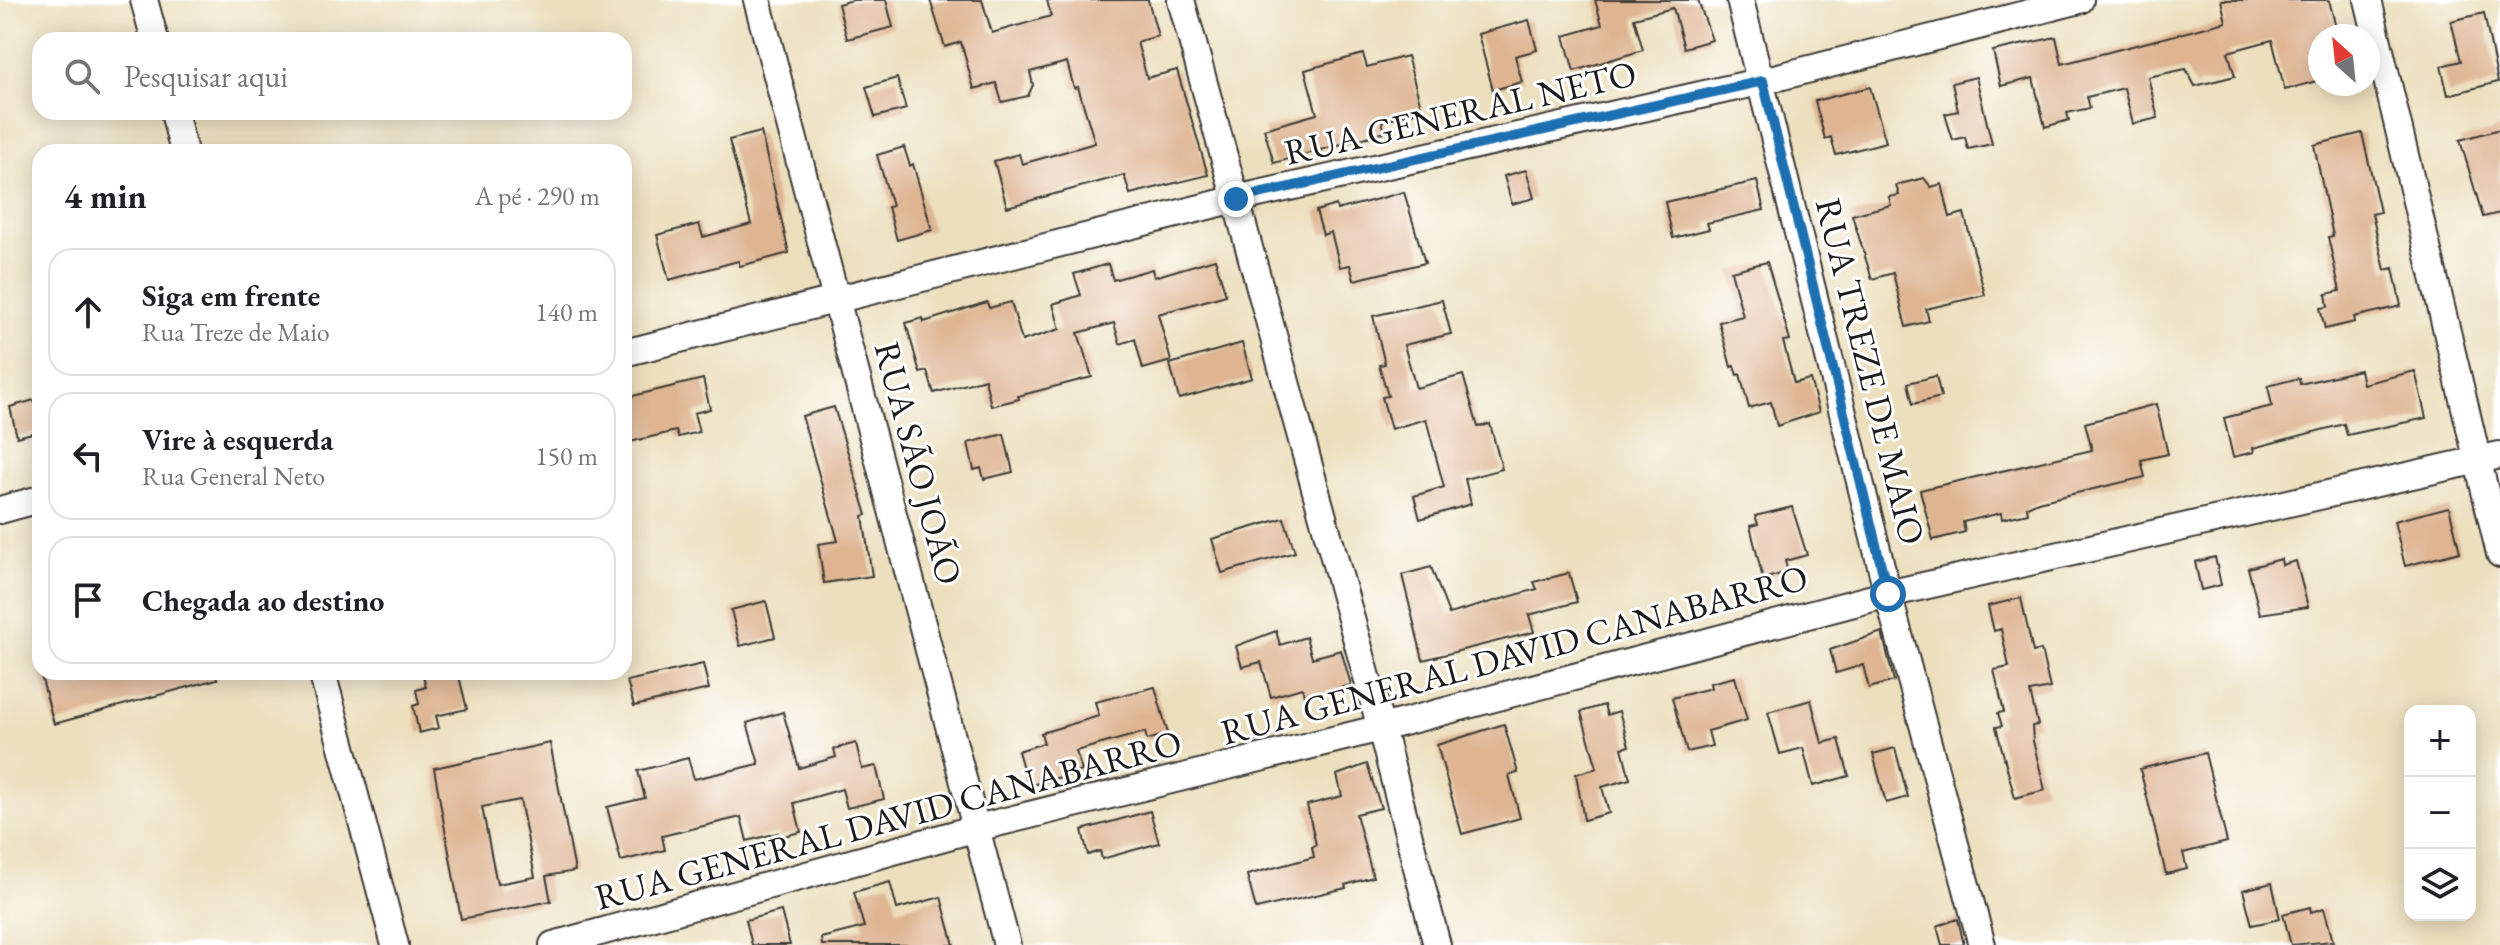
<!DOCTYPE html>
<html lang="pt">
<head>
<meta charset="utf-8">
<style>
  :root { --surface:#fff; --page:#f2f2f2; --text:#202124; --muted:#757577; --line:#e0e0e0 }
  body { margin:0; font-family:"EB Garamond",serif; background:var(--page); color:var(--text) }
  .controls { position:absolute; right:24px; bottom:24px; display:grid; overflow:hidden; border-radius:16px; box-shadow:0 4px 20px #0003 }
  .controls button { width:72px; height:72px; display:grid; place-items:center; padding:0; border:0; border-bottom:2px solid var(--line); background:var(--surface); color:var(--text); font:40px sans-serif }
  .compass { position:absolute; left:2308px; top:24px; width:72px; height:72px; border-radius:50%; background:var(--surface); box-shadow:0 4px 20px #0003; rotate:333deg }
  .stop { position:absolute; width:24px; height:24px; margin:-18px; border:6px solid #1f6fb2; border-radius:50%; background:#fff }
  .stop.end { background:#1f6fb2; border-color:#fff; box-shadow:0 2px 8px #0008 }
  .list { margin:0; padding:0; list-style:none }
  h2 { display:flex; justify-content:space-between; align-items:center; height:104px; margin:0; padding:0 32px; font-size:34px }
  h2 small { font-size:26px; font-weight:400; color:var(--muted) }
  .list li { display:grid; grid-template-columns:52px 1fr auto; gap:24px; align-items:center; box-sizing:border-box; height:128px; margin:0 16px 16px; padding:0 16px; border:2px solid var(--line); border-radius:24px }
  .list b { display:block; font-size:30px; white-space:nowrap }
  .list p { margin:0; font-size:26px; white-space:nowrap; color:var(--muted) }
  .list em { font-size:26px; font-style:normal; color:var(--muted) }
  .icon { flex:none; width:44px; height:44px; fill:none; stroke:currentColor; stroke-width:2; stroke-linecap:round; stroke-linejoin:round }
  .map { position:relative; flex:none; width:2500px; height:945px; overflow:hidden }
  .search { position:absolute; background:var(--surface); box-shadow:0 4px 20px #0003; left:32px; top:32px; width:600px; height:88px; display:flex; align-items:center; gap:20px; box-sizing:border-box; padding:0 28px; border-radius:24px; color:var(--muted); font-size:30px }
  .panel { position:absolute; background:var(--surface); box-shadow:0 4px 20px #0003; left:32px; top:144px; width:600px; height:536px; border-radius:24px }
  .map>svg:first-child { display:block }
  .building { fill:#deb491; fill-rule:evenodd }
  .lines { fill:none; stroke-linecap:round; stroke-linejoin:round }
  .street-casing { stroke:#3b3934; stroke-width:30 }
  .street { stroke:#fff; stroke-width:26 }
  .route { stroke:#1f6fb2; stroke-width:10 }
  .labels { text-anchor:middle; stroke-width:6; stroke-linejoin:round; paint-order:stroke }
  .street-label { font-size:36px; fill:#1c1c1c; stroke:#fff }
</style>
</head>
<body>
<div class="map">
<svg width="2500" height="945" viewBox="0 0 2500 945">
  <rect width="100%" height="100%" fill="#fff"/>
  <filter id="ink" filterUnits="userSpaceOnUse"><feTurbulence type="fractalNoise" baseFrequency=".0125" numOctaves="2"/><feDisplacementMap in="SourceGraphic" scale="16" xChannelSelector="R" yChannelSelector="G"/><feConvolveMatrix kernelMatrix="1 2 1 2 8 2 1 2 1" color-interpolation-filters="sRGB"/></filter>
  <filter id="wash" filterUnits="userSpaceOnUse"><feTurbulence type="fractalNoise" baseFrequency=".006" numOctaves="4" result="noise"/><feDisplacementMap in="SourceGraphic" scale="32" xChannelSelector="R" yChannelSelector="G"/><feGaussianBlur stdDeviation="1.8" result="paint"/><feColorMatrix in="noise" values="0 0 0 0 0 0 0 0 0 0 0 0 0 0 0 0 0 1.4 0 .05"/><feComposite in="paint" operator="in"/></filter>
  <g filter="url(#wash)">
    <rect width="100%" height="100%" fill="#ecdfbd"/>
    <g id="blocks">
      <path class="building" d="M853,0h33l7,27 -46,12 -9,-35z
        M930,0h52l10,33 59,-17 -4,-16h101l10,36 -21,6 10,36 30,-8 31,105 -78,19 -6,-19 -117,32 -13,-46 25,-7 3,10 73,-21 -17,-56 -4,1 -7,-26 -37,10 3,13 -5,11 -26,6 -6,-19 -22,6 -13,-47 -16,5z
        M1595,0h103l14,40 -28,8 -11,-40 -39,10 9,32 -69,21 -10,-35 38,-11z
        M2221,0h108l9,36h-18v44l-35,10 -13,-50 -44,12 7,24 -40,10 -9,-17 -38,8 10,41 -25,6 -9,-36 -37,9 3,11 -23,5 2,7 -24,7 -12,-49 -32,8 -8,-35 63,-14 6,27 164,-42z
        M2484,13l14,69 -50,13 -7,-29 20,-5 -10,-40z
        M1529,20l8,30 -22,6 7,26 -29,8 -15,-56z
        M1363,54l4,13 40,-11 15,54 -40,11 3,11 -111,31 -10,-34 53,-15 -12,-44z
        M1976,77l16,67 -24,5 -3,-12 -12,3 -8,-26 13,-3 -6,-28z
        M897,78l9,31 -31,8 -9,-30z
        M1870,87l16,55 -50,13 -5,-18 -6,2 -10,-38z
        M2500,129v84l-17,4 -23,-77z
        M761,132l28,121 -49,13 -2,-5 -69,19 -12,-45 42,-11 4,13 48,-13 -22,-84z
        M2362,133l18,79 -8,2 13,56 8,-2 8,38 -47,11 1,5 -30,7 -5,-21 8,-1 -2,-13 14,-3 -12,-54 5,-1 -19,-91z
        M904,147l6,19 3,-2 19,66 -35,10 -9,-33 4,-1 -15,-51z
        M1526,170l8,28 -22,6 -8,-28z
        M1924,178l7,9 11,-3 8,33 14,-4 21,82 -59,14 3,12 -23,6 -13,-54 -21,6 -20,-64 39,-10 -2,-8 10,-2 -3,-10z
        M1757,181l7,29 -57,13 2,6 -36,9 -8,-36z
        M1404,192l21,71 -71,17 -4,-15 -10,2 -9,-35 -8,3 -7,-24 20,-6 1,5z
        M1215,259l11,36 -68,19 13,47 -28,8 -8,-30 -15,5 -6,-21 -36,10 14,44 -74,19 1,3 -28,7 -6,-27 -51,14 -7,-22 -7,2 -14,-50 17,-5 1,4 63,-20 2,6 22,-6 11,39 38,-12 -7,-25 28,-9 -7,-21 34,-10 5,16 39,-11 2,8z
        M1767,262l23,78 -7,1 11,42 16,-4 9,33 -42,14 -6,-24 -22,6 -9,-34 -3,1 -3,-9 -3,1 -12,-45 24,-6 -12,-45z
        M1442,300l9,34 -47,11 12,43 47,-13 15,52 12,-3 12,45 -37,10 6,25 -51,15 -6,-23 30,-9 -18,-68 -35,10 -9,-32 6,-1 -9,-31 6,-1 -12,-48z
        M1242,343l10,35 -73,21 -9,-35z
        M2360,370l3,14 52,-13 11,47 -79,17 -3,-11 -91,24 1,4 -21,5 -9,-39 48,-12 -4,-20 31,-8 1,6z
        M1936,376l5,21 -28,7 -5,-21z
        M703,379l7,30 -16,4 5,19 -21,5 -2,-6 -46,11 -6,-44z
        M34,400l3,10h3v21l-23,6 -7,-30z
        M2156,404l12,50 -27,6 4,17 -107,25 -11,5 1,6 -26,6 -1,-6 -38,9 2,10 -32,8 -13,-50 172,-40 -7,-27z
        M834,407l33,108 -4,1 9,60 -48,7 -6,-39 20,-3 -36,-125z
        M1004,434l9,38 -29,7 -3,-11 -7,2 -6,-27z
        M1792,507l15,48 -22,6 3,11 -25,7 -13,-53 8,-2 -3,-8z
        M2449,507l11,45 -55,14 -11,-45z
        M1284,518l11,34 -73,21 -10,-34z
        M2215,557l6,28 -20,5 -6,-28z
        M2281,559l1,6 14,-4 12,46 -48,7 -12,-46z
        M1431,567l18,47 88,-25 -3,-7 35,-9 8,29 -48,13 5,17 -111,28 -21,-85z
        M2021,598l12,54 8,-2 9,38 -20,4 8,33 -6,1 1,15 12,49 -30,8 -19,-71 6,-1 -4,-13 6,-1 -10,-42 15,-3 -8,-38 -7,2 -6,-25z
        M766,601l9,36 -35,9 -9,-36z
        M1276,631l4,14 26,-8 6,21 29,-8 10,35 -46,13 -3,-10 -31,9 -10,-35 -19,5 -6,-21z
        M1882,632l12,49 -25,7 -6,-23 -27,8 -6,-23z
        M703,664l6,25 -75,17 -7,-25z
        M40,672h176l1,7 -163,45z
        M422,672h36l9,37 -31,7 3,12 -20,5 -6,-27 6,-2 -3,-14 10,-3z
        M1735,677l12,43 -39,11 4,15 -25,6 -15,-54 39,-10 -1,-5z
        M1155,687l13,47 -21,6 -2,-8 -69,19 6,20 -54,15 -10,-35 26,-8 -3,-10 58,-17 -4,-14z
        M1811,700l11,43 17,-4 10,37 -36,10 -10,-38 -23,6 -12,-42z
        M1604,705l3,10 12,-4 10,35 -7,2 8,31 -28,8 7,26 -25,7 -8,-46 21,-6 -16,-56z
        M783,712l16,56 37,-11 -2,-8 22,-6 6,26 14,-3 8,33 -37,9 -5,-19 -48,14 7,29 -22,5 -1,-4 -31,8 -6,-24 -79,19 3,14 -44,11 -14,-54 38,-9 -7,-27 50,-13 6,21 65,-15 -12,-41z
        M1504,724l14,49 -9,2 11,43 -58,16 -25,-89z
        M550,743l25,128 -29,5 5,25 -90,18 -27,-151zM520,800l15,77 -38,7 -15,-77z
        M1895,748l13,49 -22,6 -13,-49z
        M2205,753l22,89 -44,11 4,16 -21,5 -26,-105z
        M1367,764l14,44 -25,6 17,63 -28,8 1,3 -90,21 -9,-34 67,-18 -2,-10 4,-2 -9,-40 35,-9 -5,-21z
        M1150,811l9,32 -57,16 -2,-8 -12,4 -6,-25z
        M890,882l7,27 44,-12 13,48h-132l-1,-7 43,-11 -10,-35z
        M2272,883l8,36 -28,6 -9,-35z
        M2310,907l1,5 13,-4 9,33 -42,4 -8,-31z
        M781,911l9,34h-38l-6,-25z
        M1958,919l6,26h-22l-5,-19z"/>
    </g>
  </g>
  <g filter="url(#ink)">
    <use href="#blocks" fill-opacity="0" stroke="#3b3934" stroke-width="2"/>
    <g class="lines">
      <defs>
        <path id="street" d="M144,0l11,40
          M757,0l250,945
          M1181,0l200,728 56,217
          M1740,0l148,594 94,351
          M2368,0l132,554
          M174,112l10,40
          M624,353l612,-154 527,-118 317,-81
          M0,510l40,-11
          M322,672l73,273
          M553,945l424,-117 404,-100 507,-134 612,-139"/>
      </defs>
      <use href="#street" class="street-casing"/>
      <use href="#street" class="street"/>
    </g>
  </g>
  <g class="lines" filter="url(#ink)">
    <path class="route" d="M1236,199l527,-118 125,513"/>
  </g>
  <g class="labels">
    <g class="street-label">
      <text transform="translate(1460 112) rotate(-13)" y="13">RUA GENERAL NETO</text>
      <text transform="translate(1871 371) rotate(76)" y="13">RUA TREZE DE MAIO</text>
      <text transform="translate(919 463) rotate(75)" y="13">RUA SÃO JOÃO</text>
      <text transform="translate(1514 654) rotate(-15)" y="13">RUA GENERAL DAVID CANABARRO</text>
      <text transform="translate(888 819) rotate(-15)" y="13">RUA GENERAL DAVID CANABARRO</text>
    </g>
  </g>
</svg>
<div class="controls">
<button>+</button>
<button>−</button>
<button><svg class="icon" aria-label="layers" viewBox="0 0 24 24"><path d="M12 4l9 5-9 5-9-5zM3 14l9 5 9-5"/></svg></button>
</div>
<svg class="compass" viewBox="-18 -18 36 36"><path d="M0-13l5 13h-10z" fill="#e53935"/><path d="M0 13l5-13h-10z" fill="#757577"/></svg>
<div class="stop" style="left:1888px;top:594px"></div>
<div class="stop end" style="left:1236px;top:199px"></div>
<div class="search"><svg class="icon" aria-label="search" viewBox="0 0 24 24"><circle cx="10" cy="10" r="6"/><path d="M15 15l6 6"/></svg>Pesquisar aqui</div>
<section class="panel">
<h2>4 min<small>A pé · 290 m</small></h2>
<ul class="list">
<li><svg class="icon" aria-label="ahead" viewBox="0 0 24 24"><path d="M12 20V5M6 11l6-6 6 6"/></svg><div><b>Siga em frente</b><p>Rua Treze de Maio</p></div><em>140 m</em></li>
<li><svg class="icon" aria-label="left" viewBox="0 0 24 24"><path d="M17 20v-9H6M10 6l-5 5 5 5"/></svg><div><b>Vire à esquerda</b><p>Rua General Neto</p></div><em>150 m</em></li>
<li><svg class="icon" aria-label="arrive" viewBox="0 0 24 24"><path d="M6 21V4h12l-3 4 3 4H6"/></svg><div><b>Chegada ao destino</b></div></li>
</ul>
</section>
</div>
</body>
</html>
